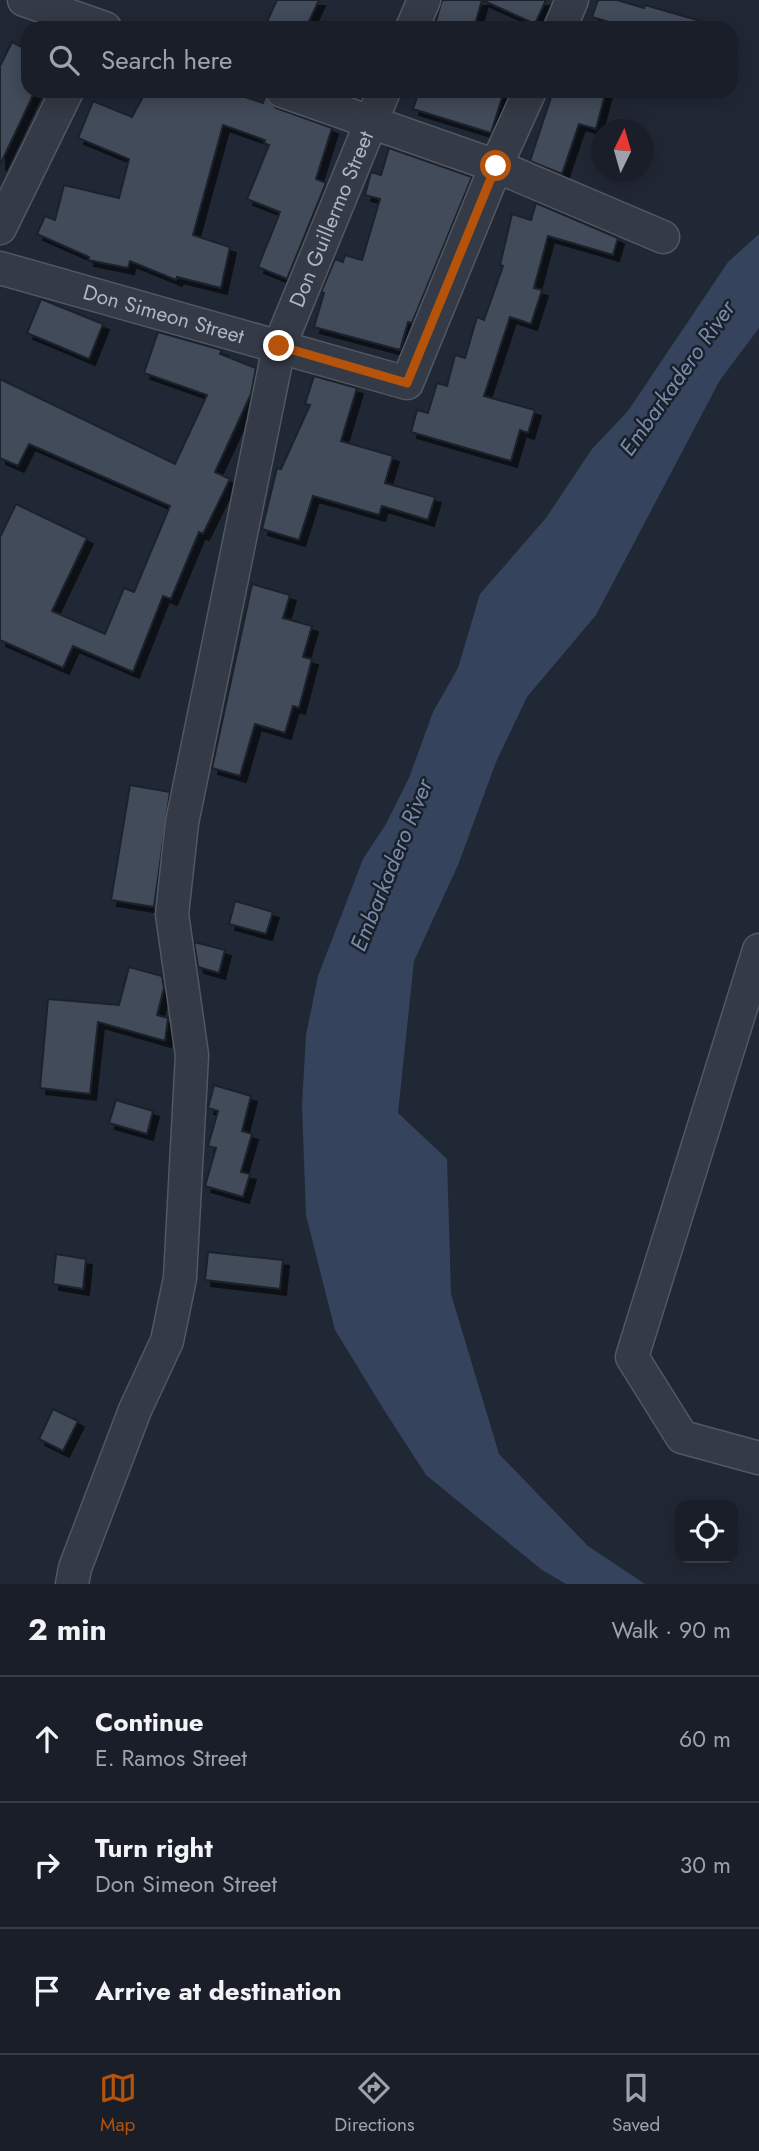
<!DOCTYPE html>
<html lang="en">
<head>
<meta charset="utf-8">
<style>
  :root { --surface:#191e28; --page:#222730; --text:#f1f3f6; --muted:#9fa2a8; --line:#373c45; --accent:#b45309 }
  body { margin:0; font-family:Jost,sans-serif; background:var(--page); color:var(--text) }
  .controls { position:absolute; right:21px; bottom:21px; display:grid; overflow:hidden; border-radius:14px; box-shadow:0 4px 18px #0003 }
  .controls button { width:63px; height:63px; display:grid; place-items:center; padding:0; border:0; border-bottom:2px solid var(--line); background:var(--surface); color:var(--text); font:35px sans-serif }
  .compass { position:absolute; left:591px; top:119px; width:63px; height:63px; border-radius:50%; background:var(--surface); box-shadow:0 4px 18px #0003; rotate:5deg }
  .stop { position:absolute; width:21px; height:21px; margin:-16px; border:5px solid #b45309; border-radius:50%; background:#fff }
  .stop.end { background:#b45309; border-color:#fff; box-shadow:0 2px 7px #0008 }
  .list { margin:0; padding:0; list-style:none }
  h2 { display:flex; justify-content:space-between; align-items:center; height:91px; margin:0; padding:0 28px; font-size:30px }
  h2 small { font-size:23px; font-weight:400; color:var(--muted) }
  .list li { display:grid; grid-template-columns:46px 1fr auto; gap:21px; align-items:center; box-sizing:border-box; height:126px; padding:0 28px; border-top:2px solid var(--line) }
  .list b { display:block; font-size:26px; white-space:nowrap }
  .list p { margin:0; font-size:23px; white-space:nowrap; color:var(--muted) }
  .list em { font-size:23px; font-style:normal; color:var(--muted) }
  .icon { flex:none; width:38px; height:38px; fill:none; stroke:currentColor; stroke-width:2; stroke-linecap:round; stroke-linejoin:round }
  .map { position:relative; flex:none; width:759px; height:1584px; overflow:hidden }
  .search { position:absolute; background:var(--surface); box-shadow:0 4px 18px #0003; left:21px; right:21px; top:21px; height:77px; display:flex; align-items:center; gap:18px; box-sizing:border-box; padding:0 24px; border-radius:21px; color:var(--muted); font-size:26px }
  .sheet { height:469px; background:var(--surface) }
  nav { display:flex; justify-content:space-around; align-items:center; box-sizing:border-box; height:98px; border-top:2px solid var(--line); background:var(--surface); font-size:19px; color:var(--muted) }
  nav a { display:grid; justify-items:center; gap:4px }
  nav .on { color:var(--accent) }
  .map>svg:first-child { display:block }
  .water { fill:#35435c }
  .building { fill:#424b5a; stroke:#1b212c; stroke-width:2; filter:url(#shadow) }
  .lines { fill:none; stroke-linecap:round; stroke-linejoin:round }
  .minor-casing { stroke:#515864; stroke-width:35 }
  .minor { stroke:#343a46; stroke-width:32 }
  .route { stroke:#b45309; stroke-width:9 }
  .labels { text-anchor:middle; stroke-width:5; stroke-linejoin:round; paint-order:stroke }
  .street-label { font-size:21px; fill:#aeb5c3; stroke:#19202a }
  .water-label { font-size:23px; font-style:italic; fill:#778aaa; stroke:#19202a }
</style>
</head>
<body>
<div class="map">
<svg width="759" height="1584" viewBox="0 0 759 1584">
  <defs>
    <filter id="shadow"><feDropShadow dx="6" dy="6" stdDeviation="0" flood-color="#0009"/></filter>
  </defs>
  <rect width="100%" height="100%" fill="#212835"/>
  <path class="water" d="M759,234v94l-39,52 -124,235 -69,82 -31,65 -38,103 -44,96 -16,152 49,46 4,135 48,160 89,92 57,38h-79l-24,-14 -116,-95 -42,-65 -49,-80 -29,-115 -4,-110 4,-70 12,-59 45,-117 23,-35 23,-46 24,-66 25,-44 22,-74 66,-76 46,-69 36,-38 100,-149z"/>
  <path class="building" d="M277,0h42l-13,28h-42z
    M442,0h104l-11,24 -53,-24 -8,28h-40z
    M598,0h19l27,8 1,-3 59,17 -1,6h-74l-37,-11z
    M12,42l16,8v41h7l-35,74v-99z
    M146,91h82l35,12 2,-7 11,12 56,20 -16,51 10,4 -39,96 -29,-12 22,-55 -33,-13 22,-54 -5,-2 1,-3 -42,-15 -30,110 37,12 -9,41 -44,-11 -1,3 -46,-19 -2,7 -40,-8 1,-3 -52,-23 8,-18 10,4 9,-35 55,13 10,-39 -51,-21 15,-37 39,16z
    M419,91h85l-13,42 -78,-24z
    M553,91h53l-10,38 -17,-5 -17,50 -32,-13z
    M389,148l83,29 -60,146 -4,-1 -8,28 -86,-23 10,-34 -3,-1 14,-33 8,3 2,-7 17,5 18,-61 -15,-4 6,-23 10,3z
    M536,203l82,35 -5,17 -65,-19 -14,52 8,2 -11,34 -21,-7 -26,79 51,14 -7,23 -8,-3 -9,31 -100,-29 6,-22 11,3 9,-30 10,3 8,-31 10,3 12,-41 7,3 19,-54 -3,-1 12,-51 19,6z
    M41,299l62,25 -14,35 -62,-26z
    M158,332l64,18 -2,4 36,14 -5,26 -36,78 15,7 -27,55 -4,-2 -28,67 -8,-3 -30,76 -60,-26 -10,22 -63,-28v-103l16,-33 71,34 -35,73 53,23 19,-46 10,4 36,-86 -141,-62 -11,22 -18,-8v-79l175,85 32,-69 -63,-22z
    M314,376l43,12 -16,53 52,15 -8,27 50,14 -7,23 -46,-14 -3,9 -66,-19 -14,44 -37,-11 15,-61 4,1 29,-64 -5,-1z
    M252,584l38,11 -7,23 29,8 -9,31 9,2 -13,49 -6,-2 -8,27 -30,-9 -15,52 -28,-8z
    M130,785l40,7 -16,115 -43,-7z
    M235,901l38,11 -7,22 -37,-10z
    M194,942l31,8 -6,23 -21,-6z
    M129,967l33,9 2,12 -7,27 11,3 -3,23 -67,-19 -8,72 -50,-6 8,-89 71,6z
    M214,1085l37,11 -9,35 10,3 -11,38 9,2 -7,23 -38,-11 11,-38 -8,-2 10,-35 -10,-3z
    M116,1100l37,11 -6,23 -38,-11z
    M208,1252l75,8 -3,29 -75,-9z
    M56,1254l30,5 -3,30 -30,-5z
    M53,1409l25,12 -15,30 -24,-12z"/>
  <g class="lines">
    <defs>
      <g id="minor">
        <path d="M24,0l81,28"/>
        <path d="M412,28l12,-28"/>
        <path d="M560,28l12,-28"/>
        <path d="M282,91l214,75 167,71"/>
        <path d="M0,228l67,-137"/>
        <path id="s1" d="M0,268l407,115 89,-217 34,-75"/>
        <path d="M759,950l-127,407 50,80 77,21"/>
        <path id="s2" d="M72,1584l3,-16 60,-158 32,-69 13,-63 12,-223 -20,-141 10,-91 97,-476 105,-256"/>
      </g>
    </defs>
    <use href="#minor" class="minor-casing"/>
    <use href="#minor" class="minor"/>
  </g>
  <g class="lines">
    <path class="route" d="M279,346l128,37 89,-217"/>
  </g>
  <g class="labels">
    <g class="street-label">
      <text dy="7" stroke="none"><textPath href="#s2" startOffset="1407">Don Guillermo Street</textPath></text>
      <text dy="7" stroke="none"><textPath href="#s1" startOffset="170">Don Simeon Street</textPath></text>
    </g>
    <g class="water-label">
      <text transform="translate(677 378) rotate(-55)" y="8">Embarkadero River</text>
      <text transform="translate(391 865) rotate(-68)" y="8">Embarkadero River</text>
    </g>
  </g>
</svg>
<div class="controls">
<button><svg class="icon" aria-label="locate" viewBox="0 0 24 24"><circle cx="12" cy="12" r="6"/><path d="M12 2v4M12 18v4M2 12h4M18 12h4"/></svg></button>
</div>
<svg class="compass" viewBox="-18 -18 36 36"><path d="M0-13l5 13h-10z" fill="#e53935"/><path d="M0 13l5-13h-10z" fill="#9fa2a8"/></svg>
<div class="stop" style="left:496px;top:166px"></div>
<div class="stop end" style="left:279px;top:346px"></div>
<div class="search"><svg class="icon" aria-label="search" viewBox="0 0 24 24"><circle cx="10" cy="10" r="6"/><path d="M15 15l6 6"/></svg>Search here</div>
</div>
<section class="sheet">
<h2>2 min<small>Walk · 90 m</small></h2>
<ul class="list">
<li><svg class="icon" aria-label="ahead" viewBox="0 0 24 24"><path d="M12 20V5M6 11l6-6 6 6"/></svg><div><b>Continue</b><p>E. Ramos Street</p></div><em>60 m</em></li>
<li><svg class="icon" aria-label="right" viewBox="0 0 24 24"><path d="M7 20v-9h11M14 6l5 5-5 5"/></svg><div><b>Turn right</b><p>Don Simeon Street</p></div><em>30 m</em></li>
<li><svg class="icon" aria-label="arrive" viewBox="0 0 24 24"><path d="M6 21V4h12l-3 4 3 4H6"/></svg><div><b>Arrive at destination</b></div></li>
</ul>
</section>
<nav>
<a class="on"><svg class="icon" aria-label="map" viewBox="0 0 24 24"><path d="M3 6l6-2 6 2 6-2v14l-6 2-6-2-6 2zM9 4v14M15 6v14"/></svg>Map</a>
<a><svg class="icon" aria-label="directions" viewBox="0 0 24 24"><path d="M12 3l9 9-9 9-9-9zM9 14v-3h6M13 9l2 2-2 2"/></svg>Directions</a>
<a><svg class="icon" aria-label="saved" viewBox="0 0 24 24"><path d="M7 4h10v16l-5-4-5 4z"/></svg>Saved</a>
</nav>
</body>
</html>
